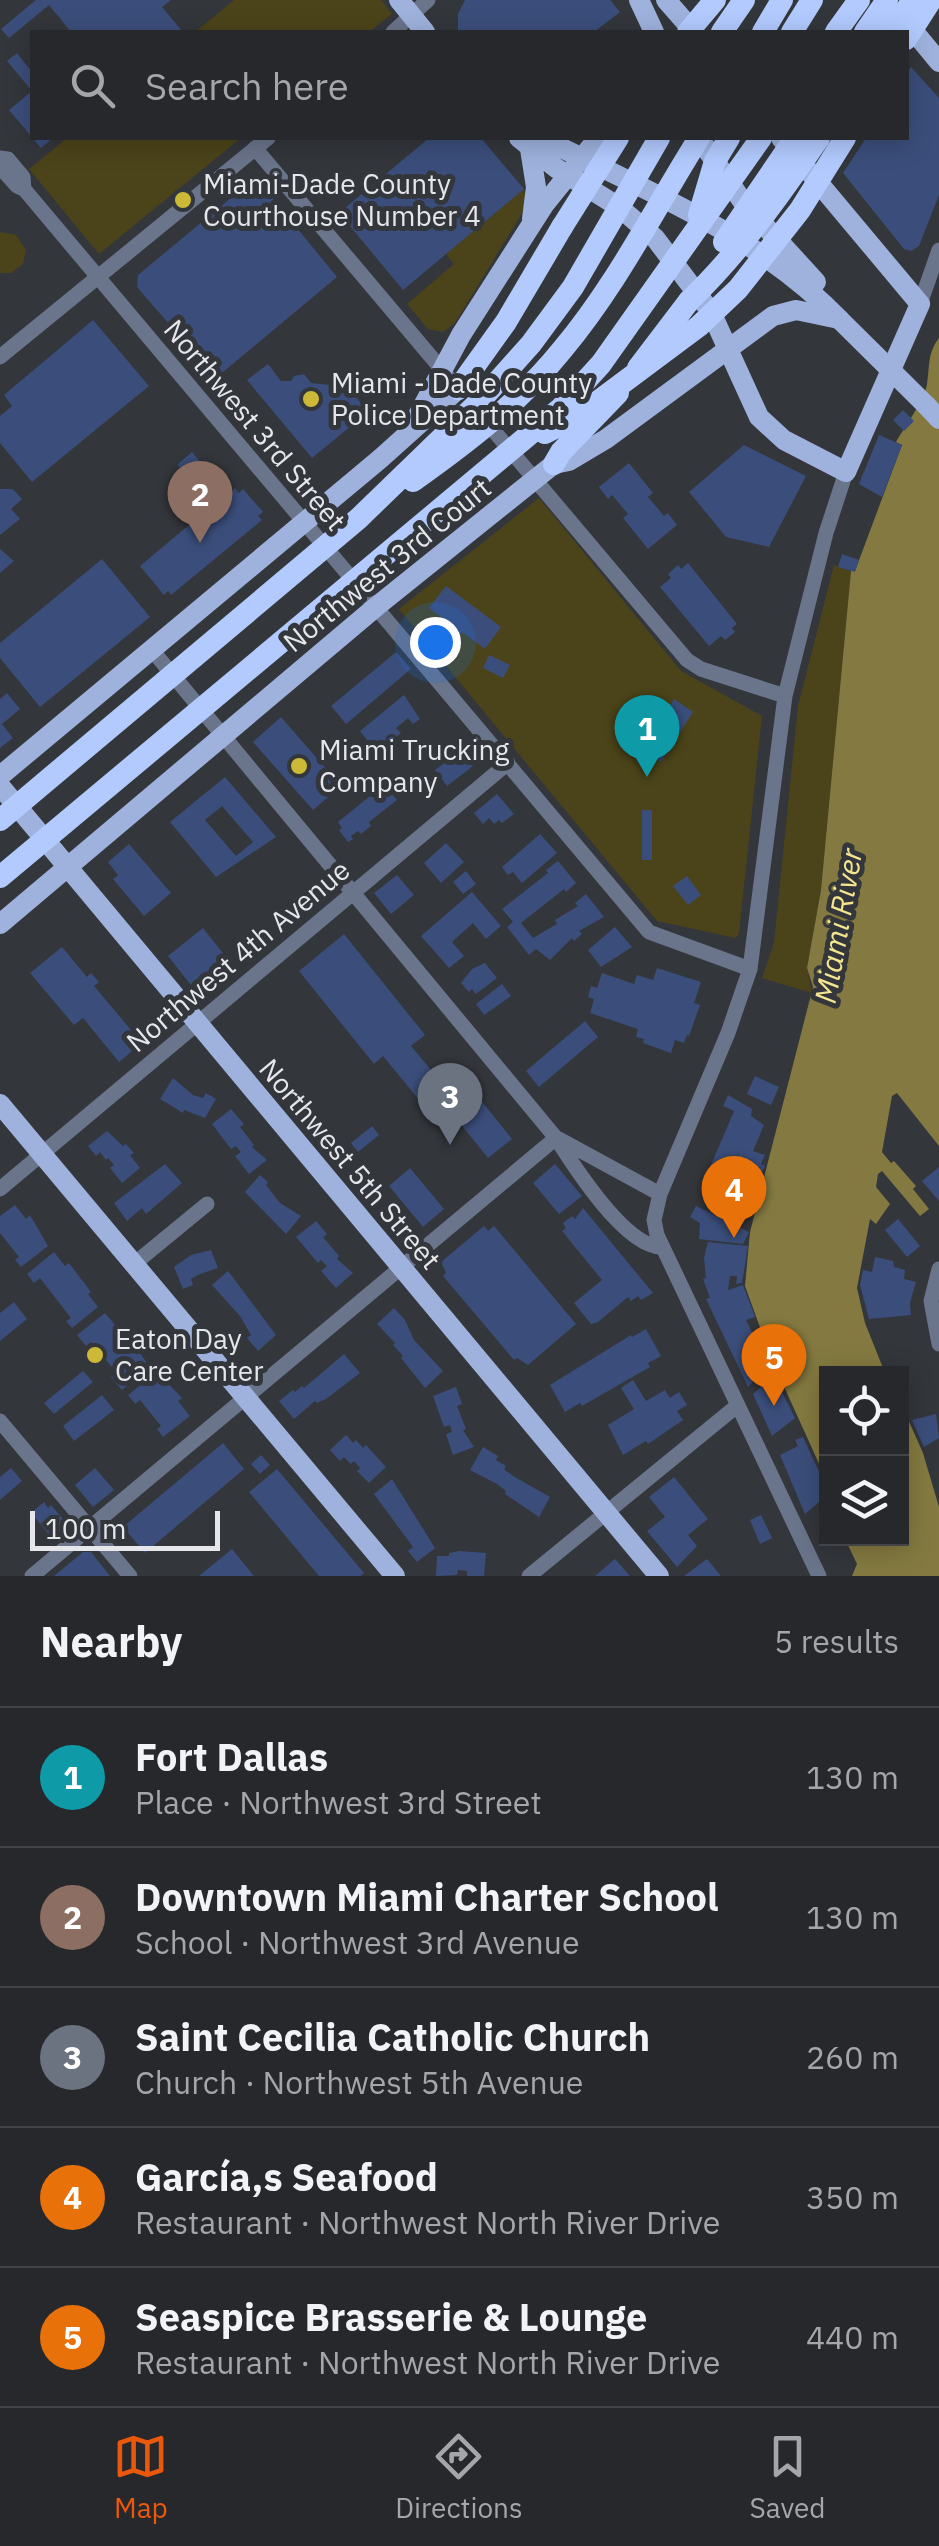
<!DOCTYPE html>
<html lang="en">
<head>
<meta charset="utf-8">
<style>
  :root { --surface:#26282c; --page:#2e3034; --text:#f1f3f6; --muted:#a4a6a9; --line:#424448; --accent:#ea580c }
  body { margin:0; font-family:"IBM Plex Sans",sans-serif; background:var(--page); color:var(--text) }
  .controls { position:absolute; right:30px; bottom:30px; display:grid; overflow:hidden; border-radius:0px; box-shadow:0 5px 25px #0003 }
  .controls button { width:90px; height:90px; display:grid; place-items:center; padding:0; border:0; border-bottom:2px solid var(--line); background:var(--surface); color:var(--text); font:50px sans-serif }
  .scale { position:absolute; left:30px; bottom:25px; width:190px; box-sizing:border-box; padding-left:10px; border:5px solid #e5e7eb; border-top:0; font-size:28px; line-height:35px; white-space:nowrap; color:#e5e7eb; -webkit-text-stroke:8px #33363b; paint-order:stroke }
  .you { position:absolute; left:435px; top:642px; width:35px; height:35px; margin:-25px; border:8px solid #fff; border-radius:50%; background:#1a73e8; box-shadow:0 0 0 15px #1a73e833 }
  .badge { display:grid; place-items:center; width:65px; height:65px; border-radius:50%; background:var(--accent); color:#fff; font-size:32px; font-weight:700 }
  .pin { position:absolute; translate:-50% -82px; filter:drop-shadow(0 2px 5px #0008) }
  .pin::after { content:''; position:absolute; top:52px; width:35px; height:30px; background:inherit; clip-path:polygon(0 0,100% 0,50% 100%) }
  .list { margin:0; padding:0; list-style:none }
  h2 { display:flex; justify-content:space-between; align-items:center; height:130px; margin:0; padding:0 40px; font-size:42px }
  h2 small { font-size:32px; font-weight:400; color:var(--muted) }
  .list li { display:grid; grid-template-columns:65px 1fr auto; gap:30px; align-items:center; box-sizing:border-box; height:140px; padding:0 40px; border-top:2px solid var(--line) }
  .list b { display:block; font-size:38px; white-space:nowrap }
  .list p { margin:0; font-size:32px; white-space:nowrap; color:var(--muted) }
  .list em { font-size:32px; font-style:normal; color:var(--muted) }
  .icon { flex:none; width:55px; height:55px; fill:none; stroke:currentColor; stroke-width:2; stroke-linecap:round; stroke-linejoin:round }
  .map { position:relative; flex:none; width:939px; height:1576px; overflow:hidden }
  .search { position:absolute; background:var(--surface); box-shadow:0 5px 25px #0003; left:30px; right:30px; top:30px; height:110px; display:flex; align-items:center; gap:25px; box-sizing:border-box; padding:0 35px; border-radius:0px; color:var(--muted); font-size:38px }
  .sheet { height:830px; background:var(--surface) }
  nav { display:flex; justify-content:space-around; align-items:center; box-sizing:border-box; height:140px; border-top:2px solid var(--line); background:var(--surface); font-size:28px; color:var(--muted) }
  nav a { display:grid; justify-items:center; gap:5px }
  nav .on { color:var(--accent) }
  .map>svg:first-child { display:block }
  .green { fill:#4b441a }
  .water { fill:#847a41 }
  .building { fill:#3b4e7b; fill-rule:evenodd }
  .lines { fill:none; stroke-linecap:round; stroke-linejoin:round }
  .minor { stroke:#6a748a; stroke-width:15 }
  .major { stroke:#9eb2dd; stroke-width:20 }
  .highway { stroke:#b2cafe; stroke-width:22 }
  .major-bridge { stroke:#9eb2dd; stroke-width:20 }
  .highway-bridge { stroke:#b2cafe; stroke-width:22 }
  .poi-dot { fill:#cdb938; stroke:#33363b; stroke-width:4 }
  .labels { text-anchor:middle; stroke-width:10; stroke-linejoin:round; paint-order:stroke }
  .poi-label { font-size:28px; fill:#e5e7eb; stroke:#33363b; text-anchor:start }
  .street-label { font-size:28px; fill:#e5e7eb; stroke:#33363b }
  .water-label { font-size:30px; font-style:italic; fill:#f4e58e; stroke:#33363b }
</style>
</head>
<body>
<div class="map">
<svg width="939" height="1576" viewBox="0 0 939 1576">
  <rect width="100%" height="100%" fill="#33363b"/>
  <path class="green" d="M234,0h147l11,14 -23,18h-174z
    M67,138h174l-142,116 -70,-85z
    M524,189l2,12 -5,14 -66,108 -12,9 -15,-3 -21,-25 47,-40 -8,-10z
    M0,232l16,3 10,15 -3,14 -12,9h-11z
    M539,498l142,173 81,45 -23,217 -3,5 -79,-17 -258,-312z
    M834,565l17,6 -30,319 -14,78 5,25 -50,-15 12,-35 24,-237z"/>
  <path class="water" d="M939,338v808l-42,-53 -5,3 -10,56 9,11 3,-2 22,25 -3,3 16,20 -9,7 -38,-45 -4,3 -2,13 14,17 -14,20 -6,-5 -13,69 8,35 20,50 -59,1v105l-55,-121 -26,-72 5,-54 63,-245 -6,-19 14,-78 30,-319h4l47,-126 -6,-3c8,-14 29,-43 31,-58 3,-18 0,-30 12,-46z
    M902,1406l21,47 16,54v69h-87l5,-12 -12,-25 57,-1z"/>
  <path class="building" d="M36,0h135l-9,7 21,25h-112l-22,-27 -40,33 -8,-9z
    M465,0h145l10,12 -26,20h-136v-18z
    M17,53l15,19v66h21l-12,10 -32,-38 23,-19 -25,-30z
    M911,67l28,31v97l-20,51 -8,5 -7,-2 -61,-76 23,-35h40v-64z
    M429,138h52l43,51 -121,101 -64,-77z
    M244,187l21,2 72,88 -121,101 -79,-91 1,-12z
    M93,320l56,66 -117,96 -32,-39v-27l12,-10 -8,-11z
    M268,364l13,17h10l3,-5 10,-2 7,9 37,4 20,25 -56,46 -65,-78z
    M903,410l11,11 -10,10 -11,-11z
    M879,435l23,10 -20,52 -23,-13z
    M744,445l62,31 -37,71 -43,-10 -37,-45z
    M192,452l35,42 8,-6 4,5 4,-4 20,23 -5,4 4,4 -91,75 -3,-4 -4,4 -24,-29 55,-46 -27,-32 14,-12 -4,-12z
    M629,463l24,30 -5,4 16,19 4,-3 9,12 -29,24 -25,-31 5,-4 -16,-19 -4,4 -9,-12z
    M0,489h13l9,10 -11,10 9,10 -20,16z
    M0,549l14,12 -14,12z
    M842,554l17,6 -4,12 -17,-5z
    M102,559l48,58 -110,90 -40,-49v-15z
    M688,563l49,61 -5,4 3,4 -10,8 -4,-4 -12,10 -49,-59 11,-9 -3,-4 10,-9 3,4z
    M446,586l55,41 -16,22 -23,-17 -5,7 -10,-7 5,-7 -23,-17z
    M396,652l15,17 -65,55 -15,-18z
    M489,655l21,10 -7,13 -20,-10z
    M7,693l13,16 -18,15 11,14 -13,10v-49z
    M404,695l16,24 -7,5 -5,-6 -12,10 5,5 -9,7 5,6 -15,13 -22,-28z
    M674,699l19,13 -32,50 -19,-12z
    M281,717l60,69 -28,24 -60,-68z
    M461,750l12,16 -26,20 -12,-16z
    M225,777l51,60 -60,40 -46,-55zM222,806l31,36 -17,14 -31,-36z
    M380,788l8,9 4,-3 5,6 -28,22 2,4 -10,8 -3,-3 -7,5 2,3 -5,3 -9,-12 3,-2 -4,-6z
    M497,794l17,20 -12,9 -3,-3 -5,4 -5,-6 -6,6 -9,-11z
    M642,810h10v50h-10z
    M540,834l17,19 -35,30 -9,-11 -5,3 -6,-8z
    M446,843l18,19 -23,21 -17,-20z
    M129,844l42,49 -27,23 -31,-37 5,-4 -10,-13z
    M558,861l18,22 -10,9 -2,-3 -43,34 12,15 24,-14 -2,-4 23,-14 -3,-3 11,-9 18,23 -25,14 3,3 -8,7 -2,-3 -22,22 -14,-11 -7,6 -22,-28 6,-5 -11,-13 46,-36 -2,-3z
    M466,871l10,13 -13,10 -10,-12z
    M397,875l17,20 -23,19 -17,-21z
    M687,876l14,19 -13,10 -15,-19z
    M472,892l29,34 -15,13 -13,-16 -21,19 12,14 -15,12 -28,-32z
    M615,927l17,20 -31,20 -13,-17z
    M203,928l34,43 -35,28 -34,-43z
    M344,934l81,101 -14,11 37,44 15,-12 49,61 -24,19 -41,-51 -13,11 -51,-62 -9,8 -75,-93z
    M62,947l25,30 4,-4 8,9 -5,4 48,57 -23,19 -36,-44 -9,7 -44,-52z
    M485,963l12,15 -21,16 -4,-5 -3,3 -8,-9 11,-14z
    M657,968l44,14 -7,21 6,2 -11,31 -2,-1 -3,8 -9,-3 -4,13 -28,-10 1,-4 -8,-2 2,-8 -48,-16 4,-14 -6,-2 3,-11 6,2 5,-15 32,11 3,-9 16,5z
    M502,984l9,12 -27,19 -8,-11z
    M585,1021l13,16 -59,50 -13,-16z
    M755,1076l24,11 -8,18 -24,-11z
    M173,1078l20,17 10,3 3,-5 10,6 -11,19 -21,-8 -1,3 -23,-14z
    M728,1095l24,14 -1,7 13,9 -11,26 12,4 -4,9 4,2 -7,14 -15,-7 -4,12 -31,-13 26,-61 -11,-5z
    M231,1109l13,15 -4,3 14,18 -2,2 15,13 -18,14 -14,-18 6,-4 -5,-6 -5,3 -19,-25z
    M372,1126l7,9 -21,17 -7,-9z
    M107,1131l16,15 3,-2 8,9 -4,2 10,13 -18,15 -12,-15 4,-3 -6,-7 -2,2 -6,-8 -4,4 -8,-10z
    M165,1164l17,19 -36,31 -4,-6 -15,13 -13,-18z
    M555,1164l27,32 -23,18 -26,-31z
    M939,1167v34l-17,-20z
    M410,1168l34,41 -21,18 -34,-41z
    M260,1175l8,7 -2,3 14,18 21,13 -15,18 -41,-42z
    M721,1198l15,8 -7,14 -15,-8z
    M15,1205l11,14 4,-4 18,31 -27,21 -6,-7 4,-3 -19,-24v-17z
    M696,1206l53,26 -6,12 -44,-5 1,-16 -10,-6z
    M583,1208l70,85 -12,7 -3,-4 -7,5 -3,-4 -30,25 -7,2 -17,-21 28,-23 -40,-49 4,-3 -3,-5 9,-7 3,3z
    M898,1219l22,27 -13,11 -22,-27z
    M316,1221l11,13 -4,3 16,19 -2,3 16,14 -17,15 -15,-17 6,-5 -6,-6 -3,3 -22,-26z
    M484,1226l4,5 6,-5 82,98 -48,41 -11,-7 -3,2 -71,-84 3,-3 -5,-11z
    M708,1242l40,4 -6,37 -6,1 1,-8h-7l-2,14 15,-5 12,32 -9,3 18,37 -12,12 4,10 -8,8 -42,-88 4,-1 -7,-19 3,-1 -2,-20z
    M211,1250l7,18 -18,6 -9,5 2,6 -10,4 -9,-22 17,-12z
    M54,1252l11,14 4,-3 22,29 -3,2 10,13 -26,21 -6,-7 5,-3 -31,-40 -6,5 -7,-9z
    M875,1257l18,4 1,6 11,3 -1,9 12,3 -6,21 1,12 -42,4 -9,-34 3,-15 9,2z
    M228,1271l48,64 -18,16 -11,-13 4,-3 -11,-19 -28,-31z
    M14,1302l13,17 -27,22v-28z
    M394,1308l11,12 9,20 29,31 -18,17 -24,-30 2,-2 -10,-11 2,-2 -18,-19z
    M105,1313l11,13 3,-2 31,43 -28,23 -11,-13 5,-5 -25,-30 -5,4 -9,-11z
    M646,1329l15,27 -13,7 2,4 -68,39 -2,-3 -15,9 -15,-27 81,-50 1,2z
    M344,1354l16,19 -34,26 -9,4 -2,-2 -21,18 -15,-18 14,-11 2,2 7,-6 2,2z
    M83,1371l10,11 -39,32 -10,-11z
    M157,1372l25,26 -4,3 12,15 -27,21 -6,-8 4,-3 -21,-26 -5,4 -7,-9z
    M774,1376l21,42 -23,18 -19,-42z
    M633,1380l13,21 19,-11 5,8 9,-6 8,13 -10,6 6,9 -35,24 -2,-3 -23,14 -15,-30 26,-16 -13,-21z
    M456,1387l6,17 -5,2 9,23 -3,1 11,17 -21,8 -7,-21 6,-2 -2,-7 -6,2 -11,-31z
    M102,1395l12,15 -40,31 -11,-15z
    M936,1414l3,24 -15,9 -12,-27z
    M346,1435l7,8 3,-3 7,8 3,-3 20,22 -17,16 -12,-12 3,-3 -6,-7 -3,3 -7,-7 -4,4 -10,-11z
    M803,1437l23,50v9l-21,18 -25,-59 18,-9 -3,-6z
    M223,1443l21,26 -99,84 -22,-26z
    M483,1447l15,9 -2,4 10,6 -2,3 9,7 37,21 -11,20 -34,-23 1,-3 -9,-7 -27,-14z
    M261,1455l9,10 -10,9 -9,-10z
    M11,1468l11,13 -22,19v-23z
    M95,1468l19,22 -21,17 -18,-22z
    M277,1469l87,104 -3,3h-42l-70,-84z
    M674,1477l34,42 -20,16 9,11 -20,21 -30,-36 18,-14 -16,-20z
    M392,1479l43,69 -18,14 -9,-11 5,-4 -39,-53z
    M44,1502l4,6 3,-3 12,14 -3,2 5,6 -13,11 -21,-25z
    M761,1515l11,23 -12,6 -10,-24z
    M232,1549l22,27h-55z
    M459,1551l27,2 -2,23h-17v-5l-9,-1 -1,5 -21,1 1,-20h12v-3z
    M83,1552h8l19,24h-56z
    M615,1559l15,17h-35z
    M707,1559l14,17h-37z"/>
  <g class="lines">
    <path class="minor" d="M393,32l35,-32
      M255,148l194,230
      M0,158l8,1 15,18 1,12
      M0,167l17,19 7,3 625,743 101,37
      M920,304l19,-54
      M0,357l268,-219
      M483,418l204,242 14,9 84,27
      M152,650l404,488c19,30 69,108 105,109
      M559,1139l101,55
      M0,1189l508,-426
      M134,1264l73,-60
      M939,1269l-8,32 8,43
      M0,1421l130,155
      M32,1576l524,-438
      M529,1576l209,-171
      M819,1576l-162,-341 -3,-15 6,-26 68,-161 22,-64 35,-273 41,-163 20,-61"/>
    <path class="major" d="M399,0l26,32
      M639,0l15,32
      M666,0l28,32
      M902,17l37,45
      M519,138l37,30 63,39 36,31 56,74 48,105 25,23 62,32 74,-168 -139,-166
      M542,138c103,53 214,95 297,181
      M699,138l44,64 73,80
      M530,149l6,38 -4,32
      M927,406l12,13
      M415,421l46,-86 83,-130 54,-67
      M0,776l380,-317 78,-70
      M0,786l659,790
      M0,924l377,-318 177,-142 15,-3 37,-22 167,-123 23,-6 43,9
      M0,1104l395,472"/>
    <path class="highway" d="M722,32l22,-32
      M763,32l19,-32
      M792,32l20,-32
      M836,32l23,-32
      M865,32l22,-32
      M638,368l51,-67
      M458,389l48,-67 56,-95
      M554,464l7,-12 57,-59"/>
    <path class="major-bridge" d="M839,319l88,87"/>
    <path class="highway-bridge" d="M688,32l27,-32
      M890,32l23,-32
      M906,39l25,-39
      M699,215l16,-54 14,-23
      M562,227l56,-89
      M724,242l71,-104
      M689,301c50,-48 91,-106 130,-163
      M545,433l32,-16 122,-91 39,-37 62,-79 45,-72
      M413,481c55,-39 107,-79 149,-131 54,-64 93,-142 137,-212
      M0,820l358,-301 123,-119 50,-56 42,-57 86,-149
      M0,877l561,-469 40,-44 160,-226"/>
  </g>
  <g class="poi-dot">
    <circle cx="183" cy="200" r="10"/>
    <circle cx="311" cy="399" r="10"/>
    <circle cx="299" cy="766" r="10"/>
    <circle cx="95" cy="1355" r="10"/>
  </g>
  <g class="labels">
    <g class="poi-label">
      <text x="203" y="194">Miami-Dade County<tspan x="203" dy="32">Courthouse Number 4</tspan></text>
      <text x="331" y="393">Miami - Dade County<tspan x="331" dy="32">Police Department</tspan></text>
      <text x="319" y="760">Miami Trucking<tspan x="319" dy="32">Company</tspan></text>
      <text x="115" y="1349">Eaton Day<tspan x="115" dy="32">Care Center</tspan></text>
    </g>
    <g class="street-label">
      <text transform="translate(255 425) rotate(50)" y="10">Northwest 3rd Street</text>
      <text transform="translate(387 565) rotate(-39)" y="10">Northwest 3rd Court</text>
      <text transform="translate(238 956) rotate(-40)" y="10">Northwest 4th Avenue</text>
      <text transform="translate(350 1164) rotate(50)" y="10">Northwest 5th Street</text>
    </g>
    <g class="water-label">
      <text transform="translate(839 926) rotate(-80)" y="10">Miami River</text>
    </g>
  </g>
</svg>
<div class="controls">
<button><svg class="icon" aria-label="locate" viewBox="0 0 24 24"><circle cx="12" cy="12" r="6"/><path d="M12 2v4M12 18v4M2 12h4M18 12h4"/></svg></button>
<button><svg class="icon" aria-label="layers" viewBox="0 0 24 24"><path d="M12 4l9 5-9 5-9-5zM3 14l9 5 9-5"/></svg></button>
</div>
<div class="scale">100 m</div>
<div class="you"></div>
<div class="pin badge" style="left:647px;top:777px;background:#0f9aa8">1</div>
<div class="pin badge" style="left:200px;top:543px;background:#8d6e63">2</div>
<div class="pin badge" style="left:450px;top:1145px;background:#6b7280">3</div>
<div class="pin badge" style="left:734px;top:1238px;background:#e8710a">4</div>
<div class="pin badge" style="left:774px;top:1406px;background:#e8710a">5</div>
<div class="search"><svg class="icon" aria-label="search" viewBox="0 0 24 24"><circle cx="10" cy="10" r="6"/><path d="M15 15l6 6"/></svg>Search here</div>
</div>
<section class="sheet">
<h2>Nearby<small>5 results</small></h2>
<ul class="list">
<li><span class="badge" style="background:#0f9aa8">1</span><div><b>Fort Dallas</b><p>Place · Northwest 3rd Street</p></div><em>130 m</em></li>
<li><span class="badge" style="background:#8d6e63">2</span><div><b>Downtown Miami Charter School</b><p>School · Northwest 3rd Avenue</p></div><em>130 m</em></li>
<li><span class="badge" style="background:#6b7280">3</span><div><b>Saint Cecilia Catholic Church</b><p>Church · Northwest 5th Avenue</p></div><em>260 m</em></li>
<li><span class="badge" style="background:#e8710a">4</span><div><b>García,s Seafood</b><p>Restaurant · Northwest North River Drive</p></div><em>350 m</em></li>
<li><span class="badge" style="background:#e8710a">5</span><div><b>Seaspice Brasserie &amp; Lounge</b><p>Restaurant · Northwest North River Drive</p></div><em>440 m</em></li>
</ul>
</section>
<nav>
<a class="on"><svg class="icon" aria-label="map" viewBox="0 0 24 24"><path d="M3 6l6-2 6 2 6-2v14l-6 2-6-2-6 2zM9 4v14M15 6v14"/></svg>Map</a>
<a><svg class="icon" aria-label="directions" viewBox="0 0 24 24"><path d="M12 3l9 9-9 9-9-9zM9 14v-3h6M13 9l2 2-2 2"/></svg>Directions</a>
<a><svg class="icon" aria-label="saved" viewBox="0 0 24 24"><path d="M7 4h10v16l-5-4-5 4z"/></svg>Saved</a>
</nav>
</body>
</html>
